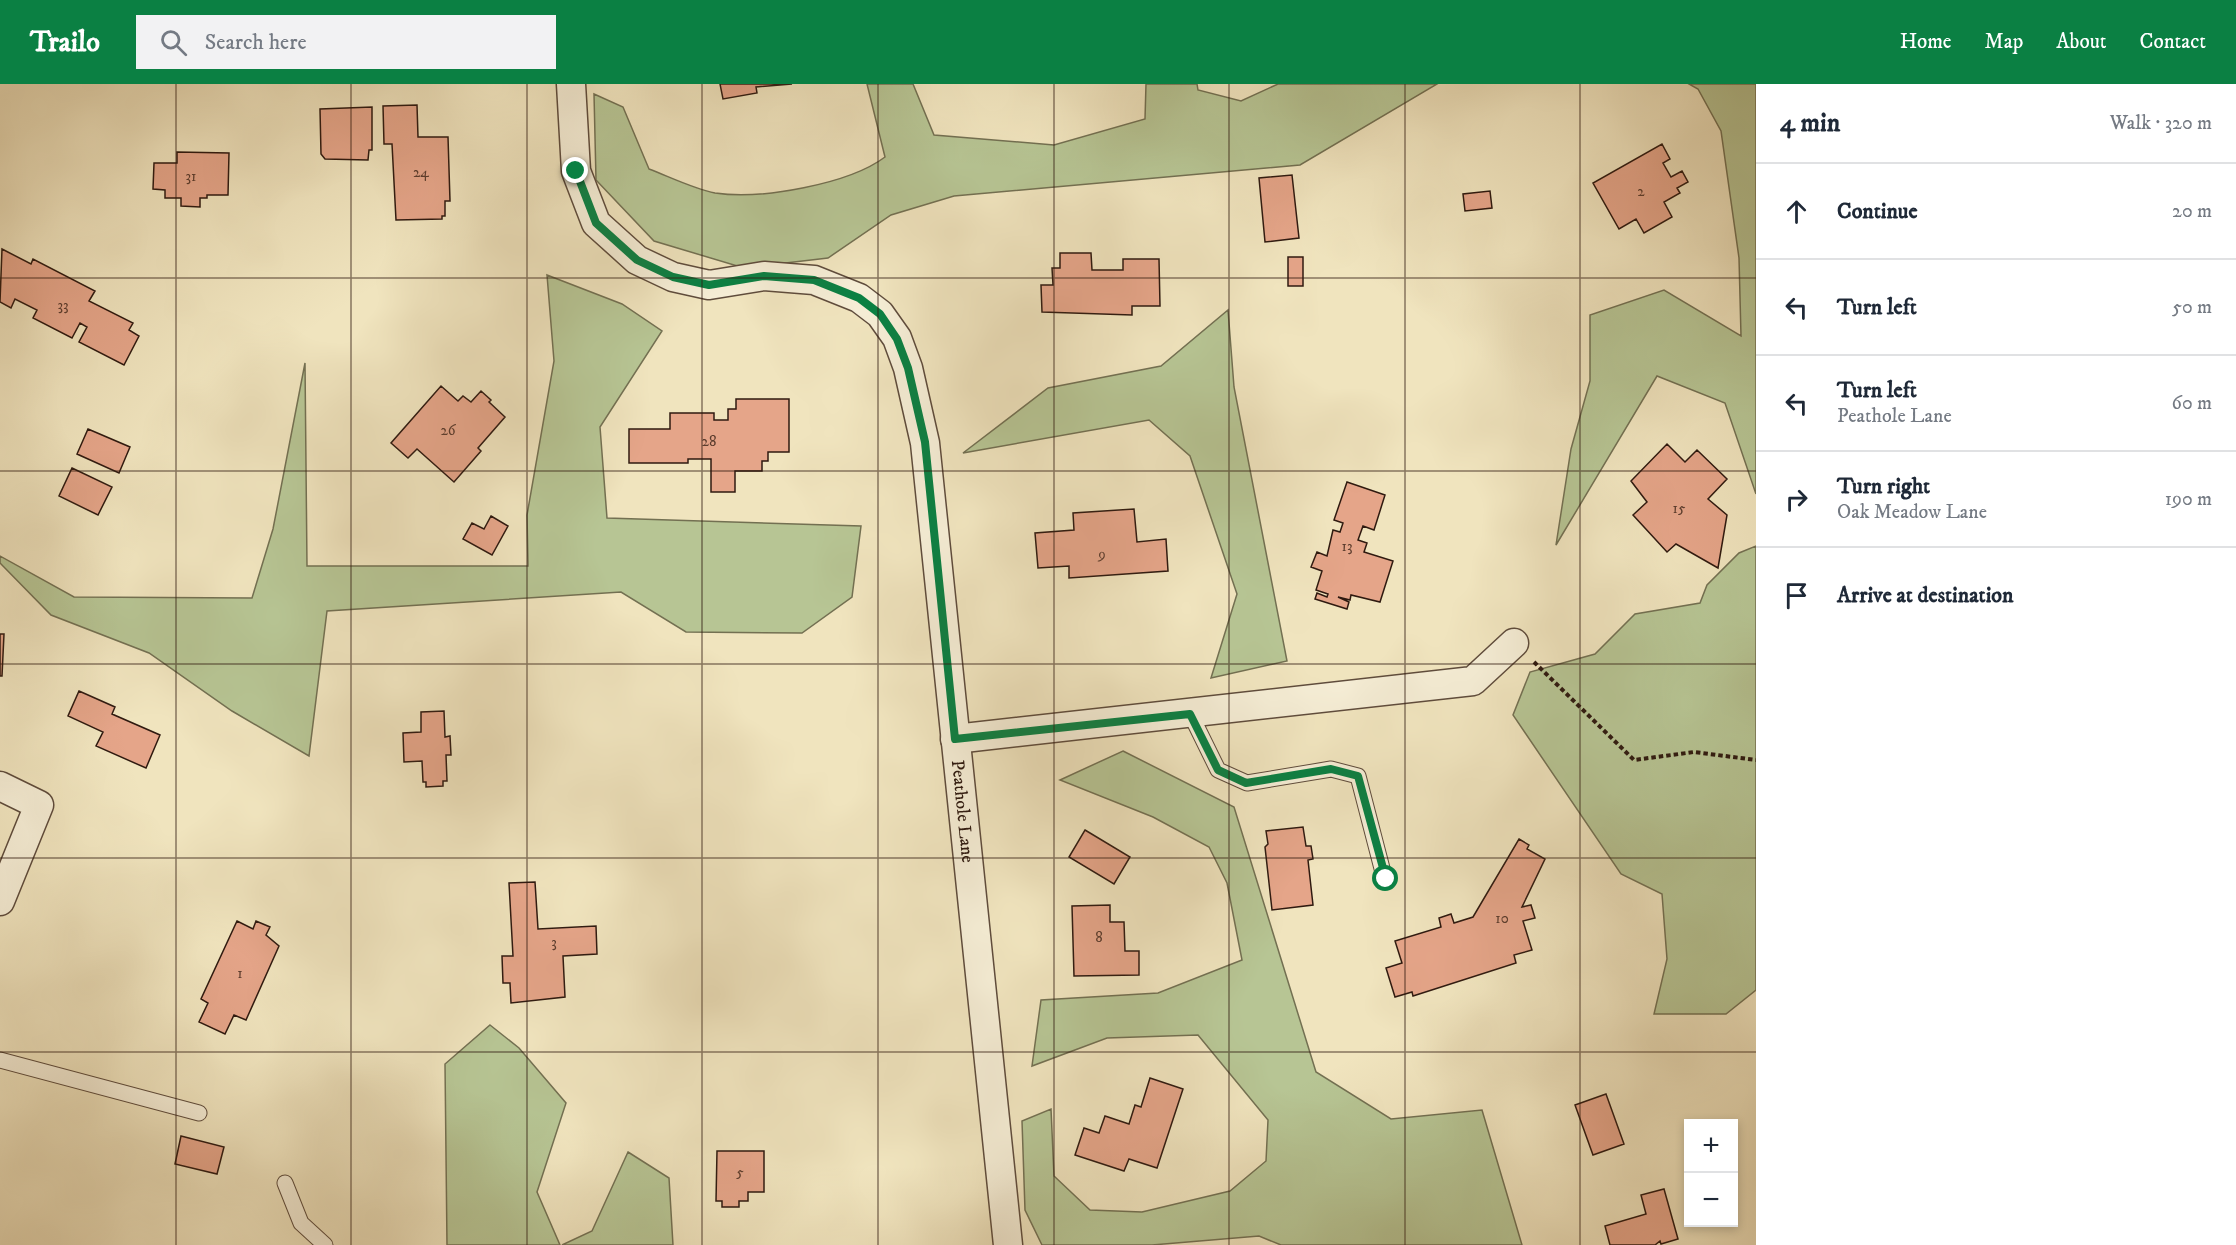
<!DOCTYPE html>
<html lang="en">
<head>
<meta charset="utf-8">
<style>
  :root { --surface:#fff; --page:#f2f2f3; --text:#1f2937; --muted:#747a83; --line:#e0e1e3; --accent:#0b8043 }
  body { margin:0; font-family:"IM FELL DW Pica",serif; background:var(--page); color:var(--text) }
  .controls { position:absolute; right:18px; bottom:18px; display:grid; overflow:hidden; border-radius:0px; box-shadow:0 3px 9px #0003 }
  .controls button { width:54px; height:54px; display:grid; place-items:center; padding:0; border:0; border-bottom:2px solid var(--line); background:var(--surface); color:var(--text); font:30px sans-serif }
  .stop { position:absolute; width:18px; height:18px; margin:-14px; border:4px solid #0b8043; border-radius:50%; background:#fff }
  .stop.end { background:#0b8043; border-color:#fff; box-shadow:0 2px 6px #0008 }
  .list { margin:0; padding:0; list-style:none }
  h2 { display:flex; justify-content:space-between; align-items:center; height:78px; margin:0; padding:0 24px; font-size:26px }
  h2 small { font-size:20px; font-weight:400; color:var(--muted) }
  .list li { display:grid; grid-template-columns:39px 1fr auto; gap:18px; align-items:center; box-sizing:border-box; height:96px; padding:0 24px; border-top:2px solid var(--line) }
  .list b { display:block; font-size:22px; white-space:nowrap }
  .list p { margin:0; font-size:20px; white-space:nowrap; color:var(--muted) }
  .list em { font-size:20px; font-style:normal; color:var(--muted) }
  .icon { flex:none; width:33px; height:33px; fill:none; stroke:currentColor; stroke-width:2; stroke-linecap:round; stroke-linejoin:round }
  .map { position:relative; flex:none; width:1756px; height:1161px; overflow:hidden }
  header { display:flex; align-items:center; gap:36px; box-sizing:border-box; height:84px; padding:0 30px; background:var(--accent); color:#fff }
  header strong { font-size:28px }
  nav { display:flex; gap:33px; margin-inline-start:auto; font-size:21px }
  .search { width:420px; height:54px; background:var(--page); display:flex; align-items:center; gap:15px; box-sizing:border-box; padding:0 21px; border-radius:0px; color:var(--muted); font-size:22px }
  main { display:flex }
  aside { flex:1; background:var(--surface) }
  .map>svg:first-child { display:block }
  .green { fill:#b7c594; stroke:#737052; stroke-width:1.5 }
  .building { fill:#e5a589; stroke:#2f1a10; stroke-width:1.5 }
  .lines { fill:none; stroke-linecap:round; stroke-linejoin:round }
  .lane-casing { stroke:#5f4c3c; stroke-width:17 }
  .street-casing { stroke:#5f4c3c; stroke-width:31 }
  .path { stroke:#2f1a10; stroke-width:4; stroke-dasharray:4.5 3; stroke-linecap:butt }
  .lane { stroke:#f5edd5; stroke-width:15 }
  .street { stroke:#f5edd5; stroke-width:28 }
  .route { stroke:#0b8043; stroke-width:8 }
  .grid { fill:none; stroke:#2f1a10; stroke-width:1.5; stroke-opacity:0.55 }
  .labels { text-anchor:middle; stroke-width:5; stroke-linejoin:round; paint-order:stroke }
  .number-label { font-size:15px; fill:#5c3d2e }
  .street-label { font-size:18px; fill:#2f1a10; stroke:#f5edd5 }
</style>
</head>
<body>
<header>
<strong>Trailo</strong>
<div class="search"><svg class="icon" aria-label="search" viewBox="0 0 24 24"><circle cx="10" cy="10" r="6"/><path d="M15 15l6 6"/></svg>Search here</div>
<nav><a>Home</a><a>Map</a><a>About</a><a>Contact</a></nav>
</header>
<main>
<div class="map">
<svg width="1756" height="1161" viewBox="0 0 1756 1161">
  <rect width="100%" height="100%" fill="#f0e4be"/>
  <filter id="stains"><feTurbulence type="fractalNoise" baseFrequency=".00333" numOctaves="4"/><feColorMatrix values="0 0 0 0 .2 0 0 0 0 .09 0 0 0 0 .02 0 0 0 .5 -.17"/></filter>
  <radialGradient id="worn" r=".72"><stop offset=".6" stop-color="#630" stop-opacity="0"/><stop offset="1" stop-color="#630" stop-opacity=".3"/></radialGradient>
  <path class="green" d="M867,0h46l21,51 120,10 91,-26 1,-35h51l1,6 43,11 37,-17h159l-137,81 -346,31 -63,19 -63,43 -84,10 -90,-27 -58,-61 -2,-86 29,13 26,62c21,8 45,20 66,24 46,7 134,-9 170,-36z
    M1689,0h67v410l-31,-91 -68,-27 -101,169 15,-96 19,-68v-66l74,-25 77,46 -2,-78 -18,-127 -23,-42z
    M547,191l75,29 40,27 -62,96 7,91 254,8 -9,71 -50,36 -116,-1 -65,-40 -294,19 -18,145 -77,-45 -83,-58 -98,-38 -51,-52v-7l74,41 178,1 21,-69 32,-166 2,203h221l-1,-51 27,-154z
    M1228,226l6,77 53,274 -76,17 26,-84 -47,-138 -41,-36 -186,33 85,-65 113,-22z
    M1756,462v444l-30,24h-72l13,-55 -5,-65 -41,-20 -108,-159 17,-43 65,-18 40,-40 65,-11 7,-18 32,-32z
    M1123,667l111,56 82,265 75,47 91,-9 40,135h-241l-22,-9 -107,9h-110l-17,-35 -3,-89 29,-12 3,67 36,34 52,2 88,-21 36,-30 2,-41 -70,-85 -91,3 -75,28 9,-66 117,-7 84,-33 -15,-77 -18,-36 -56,-30 -93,-37z
    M490,941l29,23 47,55 -29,89 23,53h-113l-2,-181z
    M628,1068l41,26 4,67h-111l30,-14z"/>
  <path class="building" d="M720,0h72l-36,3 1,6 -34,6z
    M417,21l1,32h30l2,64h-5v15h-3v3l-46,1 -4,-76h-8l-1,-38z
    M372,23v43h-3l-1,10 -43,-1 -4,-5 -1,-45z
    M1662,60l8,15 -7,4 8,14 11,-6 6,11 -11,6 3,5 -16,9 8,15 -28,16 -8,-14 -17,10 -26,-46z
    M177,68l52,1 -1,42h-21v3h-7v9l-19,-1v-8h-16v-8l-12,-1 1,-26h23z
    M1292,91l7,63 -34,4 -6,-64z
    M1490,107l2,17 -27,3 -2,-17z
    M2,165l29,15 2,-5 62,32 -6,10 44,22 -4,7 10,6 -15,29 -45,-23 8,-15 -7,-4 -8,15 -39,-20 4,-8 -22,-11 -4,9 -11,-6z
    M1060,169h31l1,17h31v-11h36l1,47h-28v9l-90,-3 -1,-27h12l-1,-17h8z
    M1288,173h15v29h-15z
    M441,302l17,15 5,-5 8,6 10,-11 10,9 -2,2 16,15 -27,31 3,3 -27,31 -37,-33 -9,9 -17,-15z
    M736,315h53v53h-21v9h-6v10h-27v21h-24v-33h-23v4h-59v-34h41v-16h44v7h14v-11h8z
    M88,345l42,18 -11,26 -42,-19z
    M1667,360l18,18 12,-12 30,29 -19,20 19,16 -9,53 -42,-24 -9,8 -34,-37 14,-13 -16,-21z
    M72,384l40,19 -14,28 -39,-19z
    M1347,398l38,13 -11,35 -11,-4 -5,14 9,3 -3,9 29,9 -13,41 -29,-7 -1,5 -12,-3 11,5 -2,7 -32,-10 2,-6 10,4 1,-3 -12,-4 6,-19 -11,-4 6,-15 10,4 6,-26 7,2 3,-9 -9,-3z
    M1134,425l3,33 29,-3 2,32 -99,7v-12l-31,2 -3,-35 39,-3 -1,-17z
    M491,432l17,10 -16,29 -29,-16 9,-16 12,6z
    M0,550h4l-2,42h-2z
    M79,607l36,16 -3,7 48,21 -14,33 -50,-22 7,-14 -35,-16z
    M444,627l1,26 5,-1 1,19h-5l1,26h-4v5l-17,1v-5h-3l-1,-21 -18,1 -1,-29 18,-1v-20z
    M1303,743l3,19h5l2,13 -5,1 5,45 -41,5 -7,-63 3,-3 -2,-13z
    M1085,746l45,27 -16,27 -45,-27z
    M1519,755l10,6 -2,4 18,10 -23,48 9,-2 4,13 -12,3 9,29 -18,5 2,8 -103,33 -1,-4 -17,5 -9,-29 16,-5 -7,-22 46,-14 -2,-9 12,-4 3,9 19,-6z
    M535,798l3,47 58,-3 1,28 -34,2 2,41 -54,6 -1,-20h-7l-1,-27h11l-4,-73z
    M1110,821v17h14l1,29h14v24l-65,1 -2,-70z
    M237,837l16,8 3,-8 14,6 -4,8 13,11 -33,74 -12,-5 -9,19 -26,-12 9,-19 -7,-4z
    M1150,994l33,11 -26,79 -28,-9 -5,12 -49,-16 9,-27 15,5 6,-17 24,8 6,-19 6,2z
    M1606,1010l18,50 -31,11 -18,-50z
    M181,1052l43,11 -7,27 -42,-10z
    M717,1067h47v41h-16v9h-9v6h-17v-6h-6z
    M1664,1105l14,50 -17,5 -1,-3 -5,4h-45l-5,-19 41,-12 -5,-19z"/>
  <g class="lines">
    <defs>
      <path id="lane" d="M1190,629l28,57 29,13 84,-14 27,7 27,104
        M0,976l199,53
        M285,1099l16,40 24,22"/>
      <g id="street">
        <path id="s1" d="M571,0l5,87 20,52 41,37 36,17 36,8 55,-9 50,4 45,18 21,16 17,24 11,30 17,75 83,802"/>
        <path d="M955,655l518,-58 41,-38"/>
        <path d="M0,702l39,19 -39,96"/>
      </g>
    </defs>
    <use href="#lane" class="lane-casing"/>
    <use href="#street" class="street-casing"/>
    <path class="path" d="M1534,578l100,98 60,-8 62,8"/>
    <use href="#lane" class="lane"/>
    <use href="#street" class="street"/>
  </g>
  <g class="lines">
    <path class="route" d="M576,87l20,52 41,37 36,17 36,8 55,-9 50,4 45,18 21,16 17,25 11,29 17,74 30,297 235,-25 28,56 28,13 85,-14 27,7 28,103"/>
  </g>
  <path class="grid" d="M176,0v1161M351,0v1161M527,0v1161M702,0v1161M878,0v1161M1054,0v1161M1229,0v1161M1405,0v1161M1580,0v1161M0,194h1756M0,387h1756M0,580h1756M0,774h1756M0,968h1756"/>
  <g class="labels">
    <g class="number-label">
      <text x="421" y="93">24</text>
      <text x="191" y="97">31</text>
      <text x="1641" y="112">2</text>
      <text x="63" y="226">33</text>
      <text x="448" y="351">26</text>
      <text x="709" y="362">28</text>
      <text x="1679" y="429">15</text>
      <text x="1347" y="467">13</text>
      <text x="1102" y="475">9</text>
      <text x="1502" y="839">10</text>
      <text x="1099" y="858">8</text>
      <text x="554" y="863">3</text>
      <text x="240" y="894">1</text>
      <text x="740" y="1093">5</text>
    </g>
    <g class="street-label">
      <text dy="6" stroke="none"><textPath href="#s1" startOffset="964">Peathole Lane</textPath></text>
    </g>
  </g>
  <rect width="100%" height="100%" filter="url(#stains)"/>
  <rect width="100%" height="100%" fill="url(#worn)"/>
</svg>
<div class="controls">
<button>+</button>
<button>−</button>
</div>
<div class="stop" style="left:1386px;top:795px"></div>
<div class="stop end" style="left:576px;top:87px"></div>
</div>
<aside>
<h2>4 min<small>Walk · 320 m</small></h2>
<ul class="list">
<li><svg class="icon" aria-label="ahead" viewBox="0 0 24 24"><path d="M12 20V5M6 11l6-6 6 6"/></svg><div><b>Continue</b></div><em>20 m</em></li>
<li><svg class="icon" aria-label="left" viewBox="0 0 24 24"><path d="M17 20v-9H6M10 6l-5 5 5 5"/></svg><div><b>Turn left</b></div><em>50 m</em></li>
<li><svg class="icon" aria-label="left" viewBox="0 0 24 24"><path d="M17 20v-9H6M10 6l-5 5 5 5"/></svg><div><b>Turn left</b><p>Peathole Lane</p></div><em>60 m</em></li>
<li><svg class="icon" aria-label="right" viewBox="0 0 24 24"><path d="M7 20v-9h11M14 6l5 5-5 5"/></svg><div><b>Turn right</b><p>Oak Meadow Lane</p></div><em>190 m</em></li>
<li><svg class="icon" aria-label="arrive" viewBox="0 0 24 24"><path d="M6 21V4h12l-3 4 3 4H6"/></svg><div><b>Arrive at destination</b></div></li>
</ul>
</aside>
</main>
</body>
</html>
